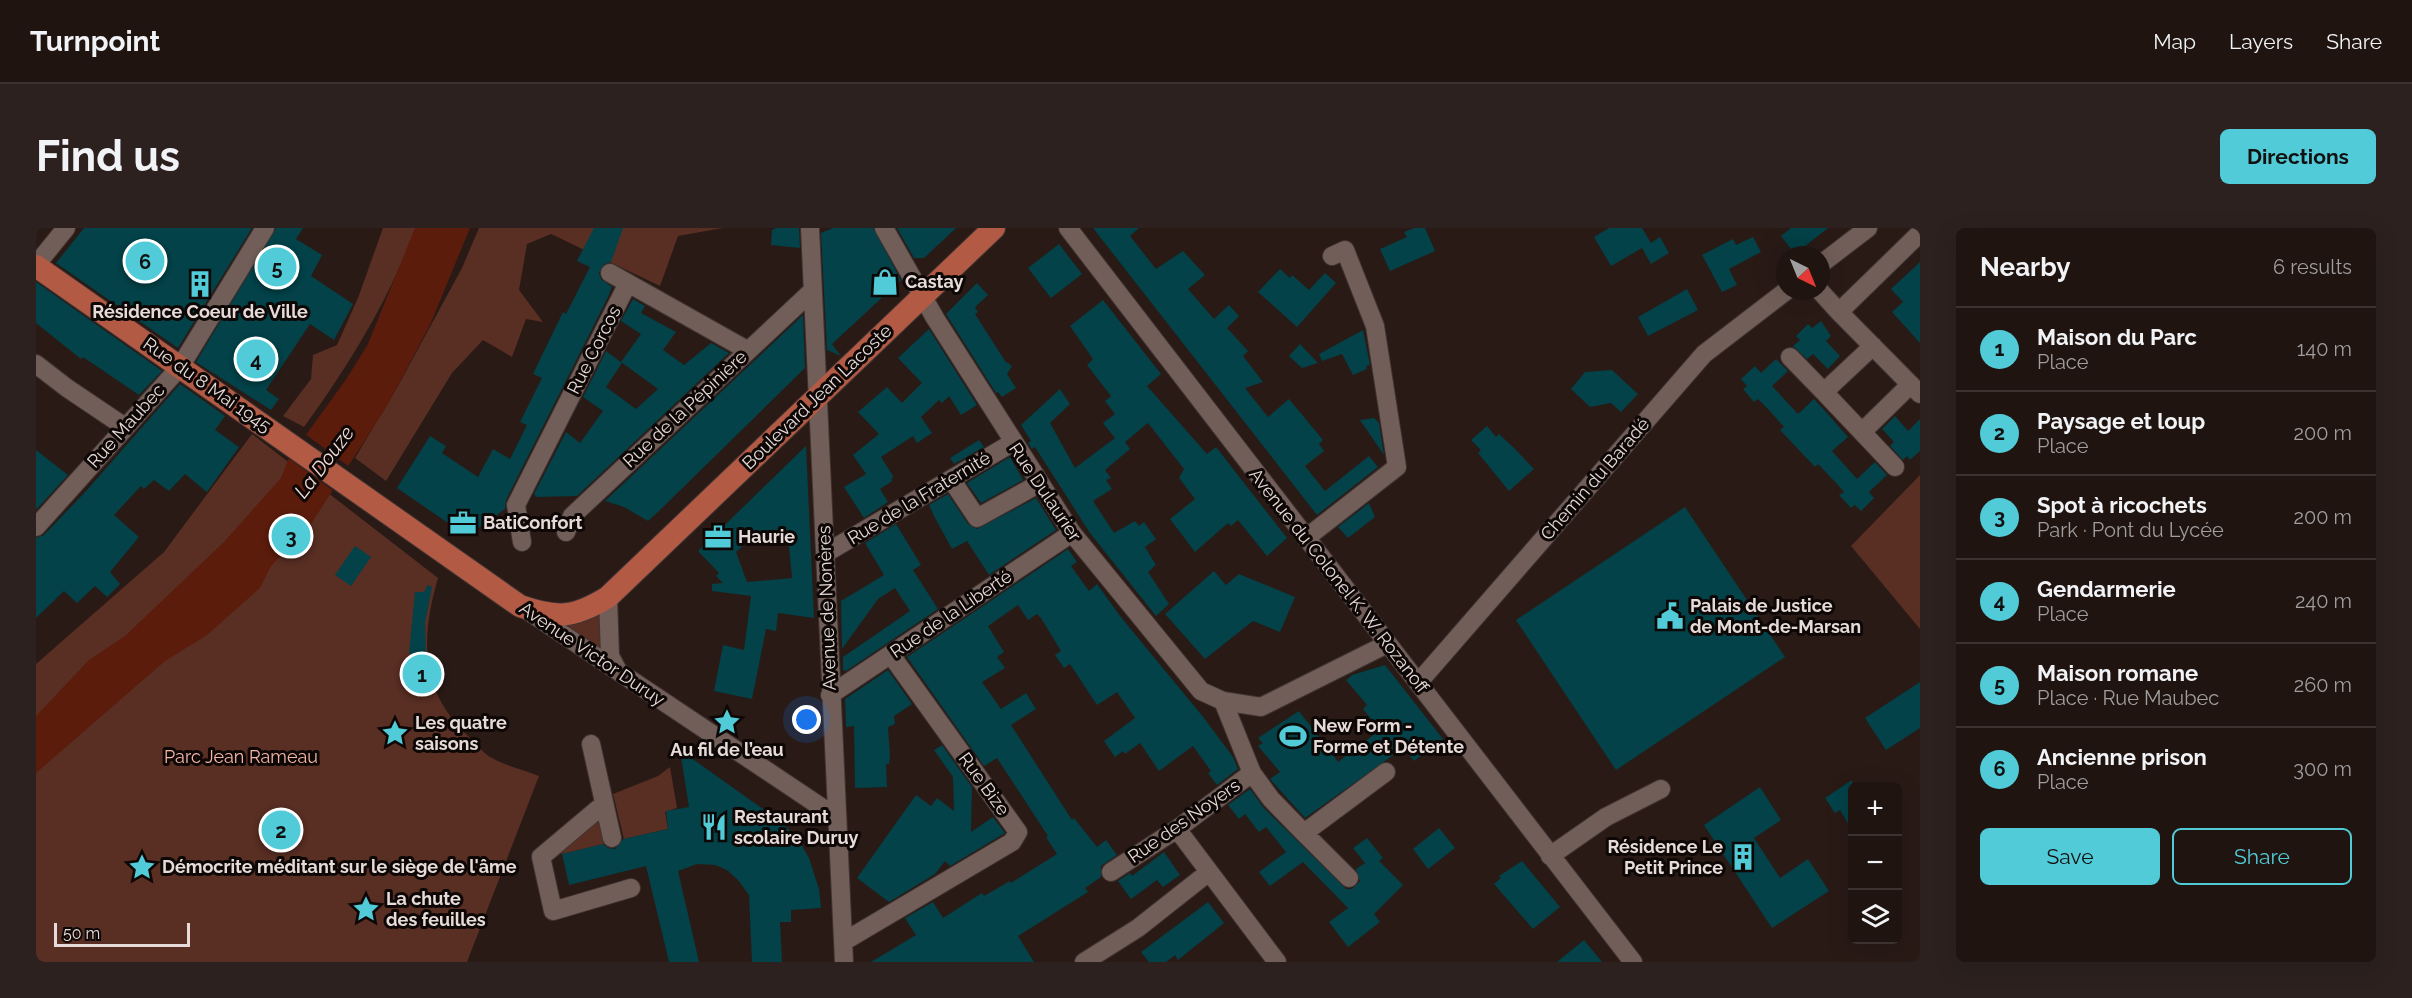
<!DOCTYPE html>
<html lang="en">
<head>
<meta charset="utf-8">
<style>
  :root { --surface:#1f1410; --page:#2c211e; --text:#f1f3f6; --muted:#a19e9f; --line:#3c3330; --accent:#52cbd8 }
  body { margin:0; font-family:Raleway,sans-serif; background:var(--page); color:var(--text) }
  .controls { position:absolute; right:18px; bottom:18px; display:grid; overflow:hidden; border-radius:9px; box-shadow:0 6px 24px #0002 }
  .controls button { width:54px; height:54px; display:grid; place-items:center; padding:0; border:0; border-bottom:2px solid var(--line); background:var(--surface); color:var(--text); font:30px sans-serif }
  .compass { position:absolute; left:1740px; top:18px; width:54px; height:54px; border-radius:50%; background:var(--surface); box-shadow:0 6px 24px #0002; rotate:137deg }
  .scale { position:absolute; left:18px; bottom:15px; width:136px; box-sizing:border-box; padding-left:6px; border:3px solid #e7dbd9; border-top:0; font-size:16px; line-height:21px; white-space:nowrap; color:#e7dbd9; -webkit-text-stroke:4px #0d0706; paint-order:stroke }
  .you { position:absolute; left:771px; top:492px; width:21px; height:21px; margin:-15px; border:4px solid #fff; border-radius:50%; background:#1a73e8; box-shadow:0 0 0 9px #1a73e833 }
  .badge { display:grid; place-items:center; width:39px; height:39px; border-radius:50%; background:var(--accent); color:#111; font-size:20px; font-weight:700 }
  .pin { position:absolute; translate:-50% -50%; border:3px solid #fff; box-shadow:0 2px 6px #0006 }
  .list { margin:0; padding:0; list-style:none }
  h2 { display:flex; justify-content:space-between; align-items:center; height:78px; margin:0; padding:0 24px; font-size:26px }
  h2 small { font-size:20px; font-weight:400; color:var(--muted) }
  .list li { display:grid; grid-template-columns:39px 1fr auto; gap:18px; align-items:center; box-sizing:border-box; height:84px; padding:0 24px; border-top:2px solid var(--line) }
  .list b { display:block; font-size:22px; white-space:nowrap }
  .list p { margin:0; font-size:20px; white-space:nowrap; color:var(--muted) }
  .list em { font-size:20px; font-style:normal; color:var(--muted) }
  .actions { display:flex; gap:12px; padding:18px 24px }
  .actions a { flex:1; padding:14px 0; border:2px solid var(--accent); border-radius:9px; text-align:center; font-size:21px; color:var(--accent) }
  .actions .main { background:var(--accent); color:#111 }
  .icon { flex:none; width:33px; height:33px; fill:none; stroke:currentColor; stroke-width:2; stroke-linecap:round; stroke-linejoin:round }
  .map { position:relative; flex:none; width:1884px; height:734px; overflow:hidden; border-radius:9px }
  header { display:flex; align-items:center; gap:36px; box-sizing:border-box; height:84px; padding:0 30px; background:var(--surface); border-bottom:2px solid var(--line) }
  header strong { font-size:28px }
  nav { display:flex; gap:33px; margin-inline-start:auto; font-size:21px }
  .intro { display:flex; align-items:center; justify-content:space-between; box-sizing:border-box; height:144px; padding:0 36px }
  h1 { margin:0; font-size:42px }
  .button { padding:15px 27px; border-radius:9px; background:var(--accent); color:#111; font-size:21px; font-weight:700 }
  main { display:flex; gap:36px; padding:0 36px }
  aside { flex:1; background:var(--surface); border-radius:9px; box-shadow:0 6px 24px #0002 }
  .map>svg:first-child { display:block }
  .green { fill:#592e23 }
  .water { fill:#5b1c0c }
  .pier { fill:#291a16 }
  .building { fill:#024248; fill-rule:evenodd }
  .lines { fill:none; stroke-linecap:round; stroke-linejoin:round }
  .minor-casing { stroke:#403432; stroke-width:20 }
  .major-casing { stroke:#403432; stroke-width:24 }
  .minor { stroke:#715e59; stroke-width:18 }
  .major { stroke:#b35a45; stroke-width:22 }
  .labels { text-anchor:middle; stroke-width:6; stroke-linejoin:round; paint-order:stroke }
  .poi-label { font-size:18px; font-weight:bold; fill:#e7dbd9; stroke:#0d0706; text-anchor:start }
  .street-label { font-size:18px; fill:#e7dbd9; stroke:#0d0706 }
  .park-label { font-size:18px; fill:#f4b6a6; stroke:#0d0706 }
  .water-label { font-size:20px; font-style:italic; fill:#f1dcd6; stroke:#0d0706 }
</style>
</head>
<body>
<header>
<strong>Turnpoint</strong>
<nav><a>Map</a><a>Layers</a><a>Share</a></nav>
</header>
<div class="intro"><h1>Find us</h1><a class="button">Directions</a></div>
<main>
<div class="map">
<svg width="1884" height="734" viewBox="0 0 1884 734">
  <rect width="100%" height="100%" fill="#291a16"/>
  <path class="green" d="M347,0h33c-28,73 -66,136 -112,199l-21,-11 28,-37 2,-24 24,-10 21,-47z
    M443,0h244l-45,8 -18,50 -109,-52 -24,10 -8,46 24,32 -17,-3 -14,38 -29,-17 -31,33 -66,108 -31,-23 44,-74 63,-116z
    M216,206l186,144c-17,59 -19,112 30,158 7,7 15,17 24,22 14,8 32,12 47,18l-72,186h-431v-298l128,-112z
    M1884,247v154l-69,-83z
    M564,387v34l-34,-24z
    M634,539l7,41 -12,4 3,17 -44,10 -11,-45 45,-18z
    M562,592l6,24 -42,10 -5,-2z"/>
  <path class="water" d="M379,0h55l-40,97 -43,81 -78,121 -38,39 -11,22 -53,47 -42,26 -129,112v-57l53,-56 36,-24 99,-94 57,-64 7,-18 59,-82 21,-34z"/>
  <path class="pier" d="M268,205l47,35 -16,24 -48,-35z"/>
  <path class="building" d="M48,0h168l-74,120 -122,-85z
    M240,0h27l-7,11 26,16 -11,21 42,28 -19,36 -24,-16 -44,66 13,9 -8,11 -75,-48z
    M558,0h29l-12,34 -7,2 -5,9 2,6 11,8 -4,10 -102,203 -1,9 -38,27 -70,-48 33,-52 16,10 -4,7 36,24 15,-28 17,10 17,-34 -7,-3 22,-44 -9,-4 30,-62 3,2 24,-47 -13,-6z
    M740,0h23l1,20 -29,-3 1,-15z
    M797,0h40l28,52 -69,64 9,12 -14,-6 -6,-117z
    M861,0h59l-32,30h-10z
    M1057,0h46l-9,8 26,33 27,-18 22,24 -17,14 26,30 15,-14 10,11 -12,12 21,23 -5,5 20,26 -18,6 23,29 21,-18 34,41 -4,4 5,7 -19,15 20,25 44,-35 9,11 -61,48z
    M1378,0h11l10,23 -45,20 -10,-22 27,-12 -3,-5z
    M1573,0h33l9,15 9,-6 9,16 -18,11 -9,-16 -31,18 -17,-29z
    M1755,0h37l-33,26 -14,-18z
    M1717,9l8,15 -32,17 8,16 -15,7 -20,-37 31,-16 3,6z
    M1023,16l23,30 -31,24 -23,-30z
    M1884,34v81l-28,-31 11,-10 -12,-13z
    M1244,41l10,9 2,-3 17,15 16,-17 11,10 -39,44 -39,-35z
    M0,54l126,89 -23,24 -56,-38 -2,2 -45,-36z
    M941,55l11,12 -13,12 3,5 -3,2 30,47 7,5 -5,8 9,14 -14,9 -4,-5 -2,1 -50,-79z
    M1651,61l11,21 -50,26 -10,-19z
    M597,71l12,7 -4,7 35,19 -13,18 21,15 27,-22 18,10 -152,143 -41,1 -2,-3 32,-62 14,11 23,-32 -20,-14 23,-46 16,12 -16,24 30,22 22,-20 -37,-27 20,-28 -20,-13z
    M1067,72l58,74 -14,12 60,68 9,-7 71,91 -20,18 -29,-36 -7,6 -3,-3 -33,29 -25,-33 25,-20 -16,-21 5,-9 -36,-46 -23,19 5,7 -25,21 6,8 -5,2 6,9 -19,12 21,32 21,-12 4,5 5,-4 12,17 -11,8 11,18 -8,7 21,32 -13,12 -66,-83 -55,-86 -3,2 -4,-6 3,-2 -10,-16 39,-36 10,15 -20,19 25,45 40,-30 -12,-15 12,-9 -10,-13 6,-5 -24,-31 6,-6 -23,-33z
    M767,87l2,53 -146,143 -11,10 -24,-14 -19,-6z
    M1785,93l10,15 -5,5 14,15 -12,13 -15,-15 -6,5 -14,-13 7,-6 -4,-4 12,-12 4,4z
    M893,101l48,76 -16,10 -12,-19 -7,7 -3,-3 -18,17 11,16 -15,10 -4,-7 -32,21 12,19 -2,6 -11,7 8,13 -24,16 -20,-31 22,-13 -13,-19 26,-21 -21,-22 29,-25 15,16 20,-20 -24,-25z
    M1327,102l7,35 -4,1 1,3 -14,6 -11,-21 -20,7 -3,-7z
    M1264,116l18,19 -16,5 -13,-12z
    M1740,131l12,12 -16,15 26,28 16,-15 12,13 22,25 -16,14 25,28 18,-17 12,13 -18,17 5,6 -13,13 -6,-6 -4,3 -12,-13 5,-3 -6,-7 -20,-21 -3,3 -35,-37 4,-3 -14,-16 -12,-12 -4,3 -11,-13 4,-3 -6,-7 14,-13 6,7z
    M1576,142l26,24 -17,18 -10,-9 -21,4 -19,-18 14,-17z
    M144,156l45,32 -10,14 24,17 -32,45 -22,-18 -16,17 -15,-11 -10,9 -3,-3 -27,29 25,22 -29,35 10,12 -13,13 -12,-11 -18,17 -13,-12 -28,27v-80l8,-3 43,-45z
    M1859,188l13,15 12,-12v32l-10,9 -3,-4 -4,4 -13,-14 4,-4 -12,-13z
    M1338,190l5,5 5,32 -24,-35z
    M1451,198l9,11 3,-3 16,15 19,20 -25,22 -31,-38 3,-3 -10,-10z
    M943,212l5,7 -30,17 -4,-6z
    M770,218l8,172 -36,-5 -2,18 -10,-2 -14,70 -38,-8 9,-46 21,5 7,-54 -39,-5v-7l11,-1 -7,-7 3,-3 -21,-22zM719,307l33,1 4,42 -45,4 -11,-30z
    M0,222l32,25 -32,35z
    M974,229l13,23 -42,23 -14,-20z
    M912,266l20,30 9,5 59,-31 20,32 -67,45 -22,-34 -15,8 -17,-31 -6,-13z
    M1333,275l6,14 -27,21 -10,-11z
    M1649,279l100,150 -169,113 -100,-150z
    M860,296l25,41 -8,5 25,39 -92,62 -3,-1v-13l67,-46 -15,-23 -17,11 -36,50 -1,-48 43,-26 -19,-32z
    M319,318l16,11 -20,29 -16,-11z
    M1032,321l9,13 -6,4 18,25 8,-7 23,32 84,102 29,39 5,12 -21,16 -9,-12 3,-2 -18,-25 -34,25 -19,-28 -15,11 -2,-3 -8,6 -11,-16 31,-23 -18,-26 -20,13 -27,-41 -6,4 -9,-13 6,-4 -20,-33 -4,-4 -9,6 -10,-15 -30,21 16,26 -7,5 8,11 -23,14 19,27 25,-16 10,16 -25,16 61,95 2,-2 23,29 9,-7 11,15 -16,11v11l-16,11 3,4 -70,44 16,26h-163l45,-27 -11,-17 28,-16 10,16 39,-25 2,3 26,-15 1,2 46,-29 -11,-17 2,-1 -51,-78 -13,8 -77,-109z
    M1178,343l12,14 13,-11 56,23 -15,35 -27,-11 -48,38 -40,-45z
    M392,357l4,2 -7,36 1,32h-2l8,29h-18l1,-30h-6l6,-62h9z
    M1349,437l58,74 -29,22 -11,-13 -98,70 -35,-39 10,-7 -22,-26 5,-3 -5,-5 41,-27 39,51 42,-32 -17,-21 4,-4 -21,-25 6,-5z
    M852,442l24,34 -18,12 1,8 -7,3 2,29 -1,8h-3l1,23 -32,1 -1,-62 -8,1 -1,-28z
    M1884,454v46l-34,22 -21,-32z
    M906,517l30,42 -1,45 22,-15 12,16 -55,33 -5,-5 -10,13 -46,28 -32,-24 59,-83 15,11 6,-8 17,13 -1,-34 -19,-27z
    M644,522l100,71 18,18 11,19 10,31 2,19 -30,2v12h-11l2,40h-30l-3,-67 -11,-15 -11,-10 -12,-5 -18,-1 -19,7 21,91h-30l-23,-96 -77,19 -7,-31 41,-10 5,4 7,1 8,-10 45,-10 -2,-18 23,-4z
    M1816,552v50l-12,-20 -5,3 -10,-15z
    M1724,559l21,33 -27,18 26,40 28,-19 21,32 -57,37 -68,-103z
    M1214,561l13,18 83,82h6l8,-8 -4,-12 9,-6 -12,-15 14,-10 16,20 -4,3 24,24 -29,29 6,8 -32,25 -19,-25 19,-14 -45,-46 -33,24 -11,-14 27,-20 -20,-25 -7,5 -14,-18 -6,5 -11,-14z
    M1403,600l16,20 -27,21 -15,-20z
    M1128,624l16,23 -17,12 -6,-7 -26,19 -13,-18 12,-8 2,3z
    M1486,633l38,46 -27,22 -39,-45 7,-6 -2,-2z
    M1172,674l16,21 -46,37 -3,-5 -9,7h-17l-8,-10z
    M1548,712l18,22h-45z"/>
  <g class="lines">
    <defs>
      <path id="minor" d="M774,0l34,734
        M848,0l51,90 137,215 129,158 22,10 38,6 126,-63
        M1032,0l565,734
        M1785,36l47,-36
        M0,37l30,-37
        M574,45l137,77
        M1784,63l19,21 81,-79
        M1803,84l81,82
        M1837,118l-49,46 71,75
        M1754,129l34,35
        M0,136l31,24 58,39
        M1826,204l48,-47
        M915,251l26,39 63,-35
        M0,299l144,-160 85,-139
        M530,304l6,-16 240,-225
        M1270,310l91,-71 -22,-141 -30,-76 -13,6
        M486,314l-6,-37 112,-222
        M790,325l186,-110
        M572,369l2,59 8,15
        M492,383l308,206
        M1382,455l286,-329 82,-63
        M794,467l242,-162
        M555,516l21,94
        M1216,545l19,26 33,34 82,-61
        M568,576l-63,53 12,54 78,-23
        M1141,601l100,133
        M1268,605l45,45
        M1514,628l56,-39 55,-28
        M1075,644l66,-43 75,-56 -29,-72
        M807,714l169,-100 6,-10 -127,-177
        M1048,734l54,-34 71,-56"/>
      <path id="major" d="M0,38l484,340c37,13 54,12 88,-9l386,-369"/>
    </defs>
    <use href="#minor" class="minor-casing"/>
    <use href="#major" class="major-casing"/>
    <use href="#minor" class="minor"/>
    <use href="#major" class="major"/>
  </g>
  <defs>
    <symbol id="shop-bare" viewBox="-9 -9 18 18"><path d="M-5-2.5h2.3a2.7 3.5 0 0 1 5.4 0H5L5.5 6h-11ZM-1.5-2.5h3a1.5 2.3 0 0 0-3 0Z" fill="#52cbd8" stroke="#0d0706" stroke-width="2.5" paint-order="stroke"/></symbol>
    <symbol id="building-bare" viewBox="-9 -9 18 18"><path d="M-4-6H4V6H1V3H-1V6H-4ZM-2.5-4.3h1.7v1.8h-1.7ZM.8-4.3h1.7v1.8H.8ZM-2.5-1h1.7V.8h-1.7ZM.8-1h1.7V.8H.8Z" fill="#52cbd8" stroke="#0d0706" stroke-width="2.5" paint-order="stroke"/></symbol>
    <symbol id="office-bare" viewBox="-9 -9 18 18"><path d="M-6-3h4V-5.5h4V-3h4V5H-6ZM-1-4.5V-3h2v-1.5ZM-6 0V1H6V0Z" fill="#52cbd8" stroke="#0d0706" stroke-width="2.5" paint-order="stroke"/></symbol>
    <symbol id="civic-bare" viewBox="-9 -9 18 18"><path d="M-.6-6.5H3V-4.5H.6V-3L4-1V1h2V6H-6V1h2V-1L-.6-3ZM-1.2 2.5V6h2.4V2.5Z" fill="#52cbd8" stroke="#0d0706" stroke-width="2.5" paint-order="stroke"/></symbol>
    <symbol id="sight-bare" viewBox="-9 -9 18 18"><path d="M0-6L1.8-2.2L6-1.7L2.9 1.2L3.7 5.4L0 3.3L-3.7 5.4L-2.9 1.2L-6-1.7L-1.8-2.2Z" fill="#52cbd8" stroke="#0d0706" stroke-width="2.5" paint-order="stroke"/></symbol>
    <symbol id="stadium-bare" viewBox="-9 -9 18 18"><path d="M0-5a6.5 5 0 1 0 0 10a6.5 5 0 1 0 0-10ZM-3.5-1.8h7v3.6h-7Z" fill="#52cbd8" stroke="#0d0706" stroke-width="2.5" paint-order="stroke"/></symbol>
    <symbol id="restaurant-bare" viewBox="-9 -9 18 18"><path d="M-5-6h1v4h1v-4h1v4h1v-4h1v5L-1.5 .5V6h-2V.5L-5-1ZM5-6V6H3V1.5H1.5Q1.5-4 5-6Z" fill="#52cbd8" stroke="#0d0706" stroke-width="2.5" paint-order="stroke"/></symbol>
  </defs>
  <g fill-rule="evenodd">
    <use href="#shop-bare" x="830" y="35" width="38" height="38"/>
    <use href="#building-bare" x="145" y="37" width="38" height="38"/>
    <use href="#office-bare" x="408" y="276" width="38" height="38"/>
    <use href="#office-bare" x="663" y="290" width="38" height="38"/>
    <use href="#civic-bare" x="1615" y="369" width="38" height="38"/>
    <use href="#sight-bare" x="672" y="475" width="38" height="38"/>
    <use href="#sight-bare" x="340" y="486" width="38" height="38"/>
    <use href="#stadium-bare" x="1238" y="489" width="38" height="38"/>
    <use href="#restaurant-bare" x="659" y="580" width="38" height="38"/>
    <use href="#building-bare" x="1688" y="610" width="38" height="38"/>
    <use href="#sight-bare" x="87" y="620" width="38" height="38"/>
    <use href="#sight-bare" x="311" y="662" width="38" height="38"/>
  </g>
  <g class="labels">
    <g class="poi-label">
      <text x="869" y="60">Castay</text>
      <text x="164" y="90" text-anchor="middle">Résidence Coeur de Ville</text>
      <text x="447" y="301">BatiConfort</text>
      <text x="702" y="315">Haurie</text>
      <text x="1654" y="384">Palais de Justice<tspan x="1654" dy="21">de Mont-de-Marsan</tspan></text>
      <text x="379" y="501">Les quatre<tspan x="379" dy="21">saisons</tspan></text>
      <text x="1277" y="504">New Form -<tspan x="1277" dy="21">Forme et Détente</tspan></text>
      <text x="691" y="528" text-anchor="middle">Au fil de l’eau</text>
      <text x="698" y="595">Restaurant<tspan x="698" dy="21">scolaire Duruy</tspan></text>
      <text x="1687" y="625" text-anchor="end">Résidence Le<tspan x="1687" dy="21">Petit Prince</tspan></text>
      <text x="126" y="645">Démocrite méditant sur le siège de l'âme</text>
      <text x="350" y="677">La chute<tspan x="350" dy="21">des feuilles</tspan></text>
    </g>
    <g class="street-label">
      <text transform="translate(558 122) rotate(-63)" y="6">Rue Corcos</text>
      <text transform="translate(171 157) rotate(35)" y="6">Rue du 8 Mai 1945</text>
      <text transform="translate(781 169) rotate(-44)" y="6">Boulevard Jean Lacoste</text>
      <text transform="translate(649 181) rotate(-43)" y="6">Rue de la Pépinière</text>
      <text transform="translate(90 198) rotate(-48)" y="6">Rue Maubec</text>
      <text transform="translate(1559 251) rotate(-49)" y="6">Chemin du Baradé</text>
      <text transform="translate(1009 264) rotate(56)" y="6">Rue Dulaurier</text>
      <text transform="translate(883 270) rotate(-31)" y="6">Rue de la Fraternité</text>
      <text transform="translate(1303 353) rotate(52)" y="6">Avenue du Colonel K. W. Rozanoff</text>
      <text transform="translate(791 380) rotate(-92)" y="6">Avenue de Nonères</text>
      <text transform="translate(915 386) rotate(-34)" y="6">Rue de la Liberté</text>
      <text transform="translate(556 426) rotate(34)" y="6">Avenue Victor Duruy</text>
      <text transform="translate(948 556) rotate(54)" y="6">Rue Bize</text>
      <text transform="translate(1148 593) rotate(-35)" y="6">Rue des Noyers</text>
    </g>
    <g class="park-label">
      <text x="205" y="535">Parc Jean Rameau</text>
    </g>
    <g class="water-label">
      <text transform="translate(288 234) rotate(-53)" y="7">La Douze</text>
    </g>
  </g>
</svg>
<div class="controls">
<button>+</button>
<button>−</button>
<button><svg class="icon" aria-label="layers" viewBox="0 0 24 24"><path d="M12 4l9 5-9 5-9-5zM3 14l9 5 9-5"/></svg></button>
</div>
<svg class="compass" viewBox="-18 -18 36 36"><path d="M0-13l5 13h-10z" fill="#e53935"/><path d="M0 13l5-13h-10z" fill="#a19e9f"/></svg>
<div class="scale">50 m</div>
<div class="you"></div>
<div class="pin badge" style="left:386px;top:446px">1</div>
<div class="pin badge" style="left:245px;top:602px">2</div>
<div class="pin badge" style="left:255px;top:308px">3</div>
<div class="pin badge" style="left:220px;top:131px">4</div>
<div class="pin badge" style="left:241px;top:39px">5</div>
<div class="pin badge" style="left:109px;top:33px">6</div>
</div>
<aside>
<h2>Nearby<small>6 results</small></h2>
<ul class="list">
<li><span class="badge">1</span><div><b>Maison du Parc</b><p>Place</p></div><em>140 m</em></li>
<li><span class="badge">2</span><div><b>Paysage et loup</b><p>Place</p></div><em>200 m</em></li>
<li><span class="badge">3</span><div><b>Spot à ricochets</b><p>Park · Pont du Lycée</p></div><em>200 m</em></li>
<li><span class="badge">4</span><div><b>Gendarmerie</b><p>Place</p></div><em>240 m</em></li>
<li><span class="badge">5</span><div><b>Maison romane</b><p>Place · Rue Maubec</p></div><em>260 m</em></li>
<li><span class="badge">6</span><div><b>Ancienne prison</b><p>Place</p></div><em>300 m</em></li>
</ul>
<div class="actions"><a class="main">Save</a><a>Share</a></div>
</aside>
</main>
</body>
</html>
